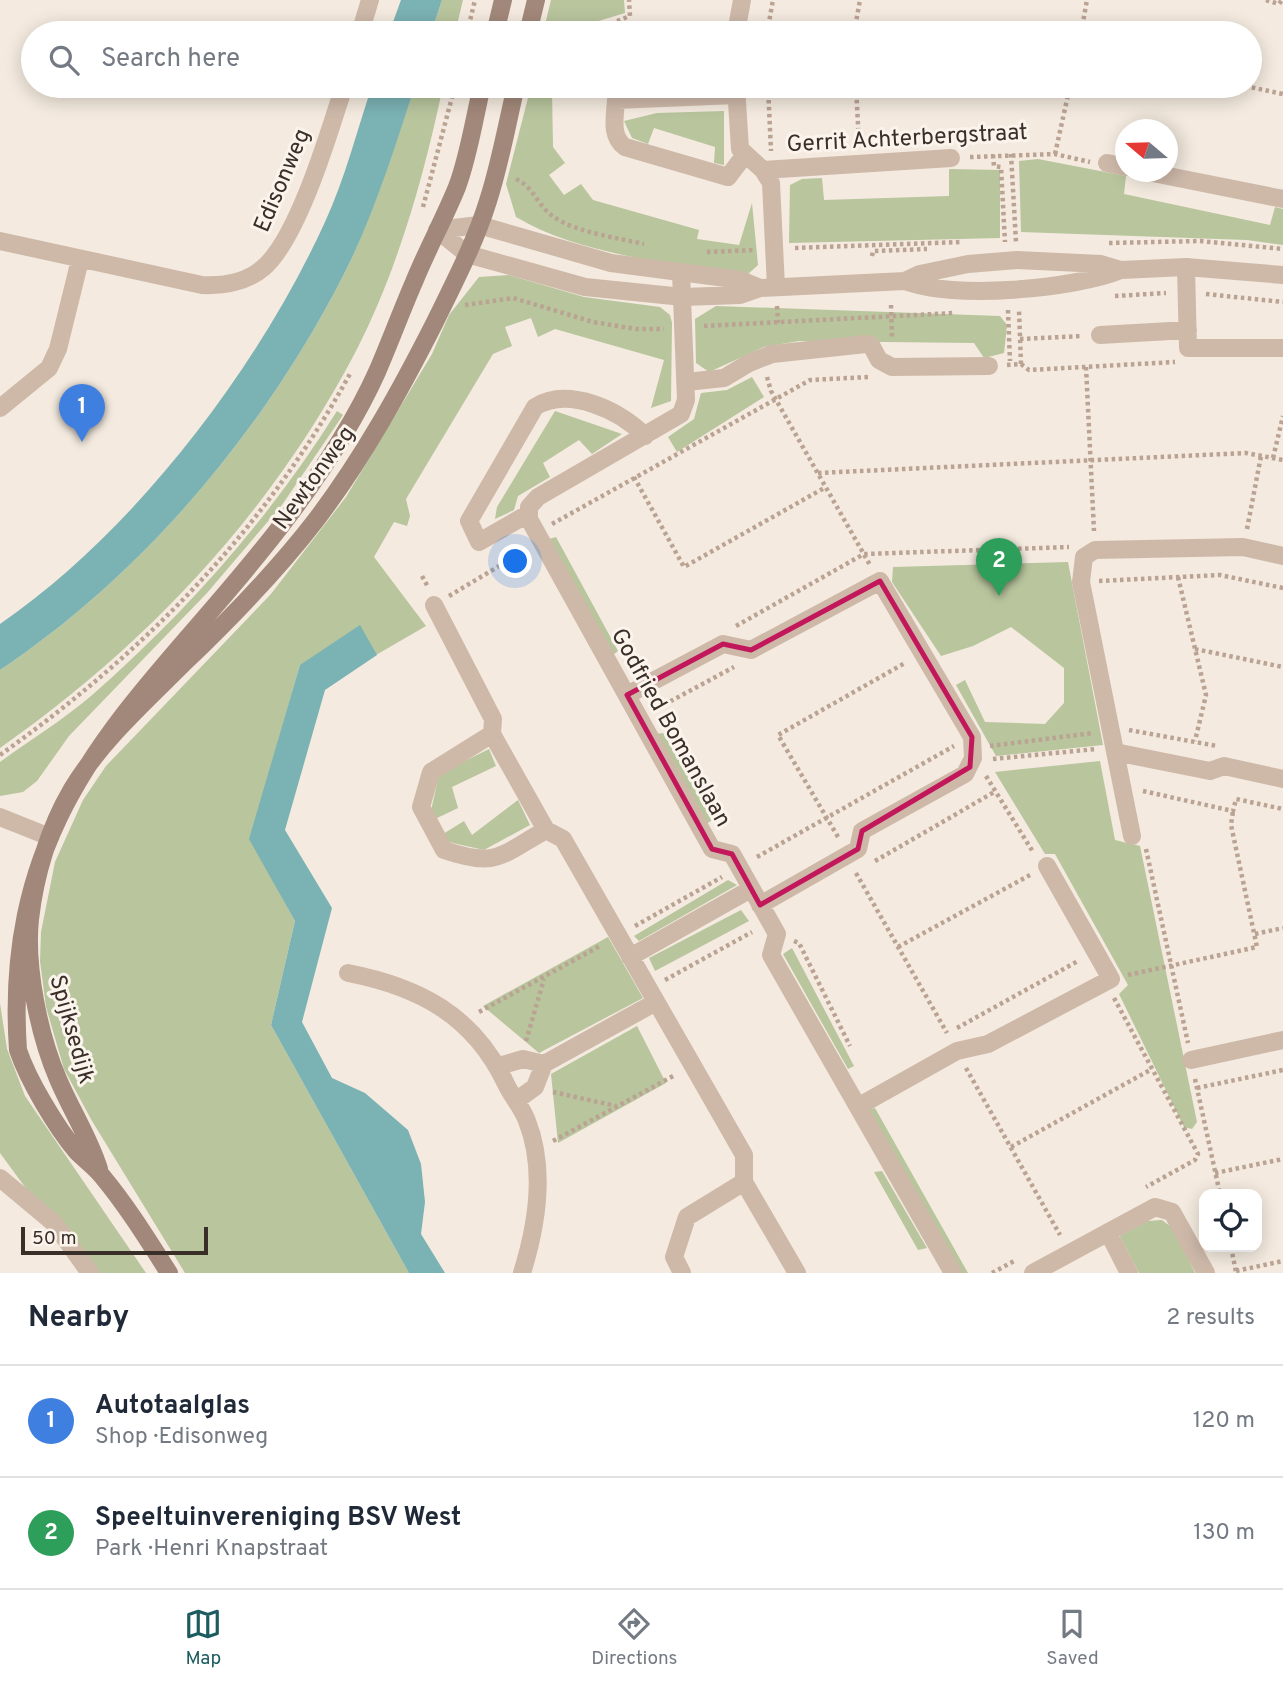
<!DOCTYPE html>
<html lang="en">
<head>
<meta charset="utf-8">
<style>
  :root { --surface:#fff; --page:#f2f2f3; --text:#1f2937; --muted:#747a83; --line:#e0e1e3; --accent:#1c5c5f }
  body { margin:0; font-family:Overpass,sans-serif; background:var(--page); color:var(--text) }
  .controls { position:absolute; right:21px; bottom:21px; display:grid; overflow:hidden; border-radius:14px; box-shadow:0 4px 18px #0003 }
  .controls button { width:63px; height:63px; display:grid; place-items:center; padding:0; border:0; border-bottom:2px solid var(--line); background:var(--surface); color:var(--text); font:35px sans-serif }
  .compass { position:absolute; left:1115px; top:119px; width:63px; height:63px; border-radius:50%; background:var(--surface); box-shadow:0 4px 18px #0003; rotate:289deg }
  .scale { position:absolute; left:21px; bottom:18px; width:187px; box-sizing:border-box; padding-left:7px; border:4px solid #3a2e29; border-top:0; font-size:19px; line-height:24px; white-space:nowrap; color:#3a2e29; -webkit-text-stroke:5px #fbf4ec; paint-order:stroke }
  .you { position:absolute; left:516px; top:562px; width:24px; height:24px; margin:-18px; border:5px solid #fff; border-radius:50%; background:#1a73e8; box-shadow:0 0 0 10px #1a73e833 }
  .badge { display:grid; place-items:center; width:46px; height:46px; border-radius:50%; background:var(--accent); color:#fff; font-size:23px; font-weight:700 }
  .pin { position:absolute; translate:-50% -58px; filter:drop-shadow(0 2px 4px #0008) }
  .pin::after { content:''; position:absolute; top:37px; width:24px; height:21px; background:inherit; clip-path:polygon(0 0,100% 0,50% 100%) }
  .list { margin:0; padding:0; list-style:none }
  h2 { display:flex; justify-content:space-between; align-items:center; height:91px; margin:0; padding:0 28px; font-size:30px }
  h2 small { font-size:23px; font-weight:400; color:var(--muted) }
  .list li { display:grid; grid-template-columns:46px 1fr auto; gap:21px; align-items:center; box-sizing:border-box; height:112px; padding:0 28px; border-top:2px solid var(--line) }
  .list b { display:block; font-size:26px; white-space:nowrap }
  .list p { margin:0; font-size:23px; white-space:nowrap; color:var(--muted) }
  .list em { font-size:23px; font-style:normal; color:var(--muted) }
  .icon { flex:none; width:38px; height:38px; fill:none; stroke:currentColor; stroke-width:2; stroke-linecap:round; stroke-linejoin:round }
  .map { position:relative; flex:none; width:1283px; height:1273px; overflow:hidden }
  .search { position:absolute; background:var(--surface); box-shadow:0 4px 18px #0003; left:21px; right:21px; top:21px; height:77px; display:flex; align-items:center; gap:18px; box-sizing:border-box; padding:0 24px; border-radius:38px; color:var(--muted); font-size:26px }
  .sheet { height:315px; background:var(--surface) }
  nav { display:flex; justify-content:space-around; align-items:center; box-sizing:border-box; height:98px; border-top:2px solid var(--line); background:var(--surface); font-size:19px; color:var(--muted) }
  nav a { display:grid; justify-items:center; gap:4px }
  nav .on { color:var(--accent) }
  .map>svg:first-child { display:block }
  .green { fill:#b8c59d }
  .water { fill:#7bb2b4 }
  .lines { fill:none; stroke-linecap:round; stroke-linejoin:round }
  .path { stroke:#baa393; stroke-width:4.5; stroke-dasharray:3.5 3.5; stroke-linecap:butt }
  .minor { stroke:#ceb9a9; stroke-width:18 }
  .tertiary { stroke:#ceb9a9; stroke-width:18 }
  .secondary { stroke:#a2887a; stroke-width:18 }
  .marked { fill:none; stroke:#c2185b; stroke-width:5; stroke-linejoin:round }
  .labels { text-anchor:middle; stroke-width:6; stroke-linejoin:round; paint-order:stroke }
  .street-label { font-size:23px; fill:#3a2e29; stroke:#fbf4ec }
</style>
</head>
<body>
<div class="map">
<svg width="1283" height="1273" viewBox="0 0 1283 1273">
  <rect width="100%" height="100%" fill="#f4eadf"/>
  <path class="green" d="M442,0h21l-8,33h-24z
    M551,0h73l1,13 -33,10 -1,10h-48z
    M415,86h28c-19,90 -45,183 -87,265 -84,161 -208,293 -356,397v-78c145,-97 265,-241 344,-396 30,-59 49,-126 71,-188z
    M531,86h56l-51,2 16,3 1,56 12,16 -16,12 15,20 17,-11 12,16 106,30 -2,9 42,6 13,-42 6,62 -11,10c-70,-10 -170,-21 -231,-58l-10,-33z
    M724,111v54l-10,-2 1,-16 -61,-19 -6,16 -16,-6 -8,-17 33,-8z
    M1038,159l88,17 -2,18 146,31 5,-18 8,2v36l-36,-5 -226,-8 -2,-71z
    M949,169l51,1v68l-211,5 1,-58 12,-6 20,-1 2,22 125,-4z
    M509,275l75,22 76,10 10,8 2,8 -1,78 -20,7 13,-48 -109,-31 -17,8 -7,-19 -26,9 7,19 -19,8 -87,145 4,17 -3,10 -13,-4 -20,35 52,69 -50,29 -76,10 -50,174 45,82 -24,104 138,248h-224l-93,-152 -28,-52 -18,-62 -6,-46 1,-29 14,-70 28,-62 23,-34 165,-172 75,-97 86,-143 17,-39 30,-38z
    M716,306l284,10 7,9 -3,28 -20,5 -10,-15 -175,-2 -35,6 -55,25 -13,-9 -1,-44z
    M752,377l12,20 -87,55 -9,-15 26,-18 7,-26 26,-3z
    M337,411l6,4 -61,90 -75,88 -138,143 -32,45 -14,11 -23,4v-34c30,-22 63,-42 91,-66 95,-83 179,-178 246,-285z
    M555,411l67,23 -30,20 -13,-14 -36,23 7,14 -32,19 -4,14 -19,9 2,-12z
    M556,537l62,114 -8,6 -61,-118z
    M1068,562l35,183 -107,11 -40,-71 9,-5 20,42 60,2 19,-21v-35l-53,-41 -38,19 -32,10 -49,-74 1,-15z
    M663,733l51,86 -8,5 -50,-90z
    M489,749l7,17 -44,21 6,21 -23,11 -4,-8 8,-37z
    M1100,761l15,79 25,6 57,276 -5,7 -8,-2 -65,-133 9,-9 -73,-131h-10l-50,-82z
    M518,800l12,25 -46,25 -40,-9 -1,-7 21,-13 8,14z
    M728,880l9,5 -98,56 -5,-5z
    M741,910l8,11 -94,50 -6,-13z
    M608,937l35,61 -104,55 -56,-47z
    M792,948l62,118 -6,3 -65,-115z
    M0,1003l7,46 18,47 121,177h-58l-88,-120z
    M637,1026l29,57 -108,60 -7,-69z
    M875,1108l93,165h-6l-94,-163z
    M882,1171l45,77 -9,2 -44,-78z
    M1162,1220l12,9 21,44h-56l-19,-37 27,-15z"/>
  <path class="water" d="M401,0h41l-11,33h-42z
    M372,86h43c-21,63 -41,129 -71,188 -79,155 -199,299 -344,396v-46c134,-92 258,-255 325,-402 20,-43 32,-92 47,-136z
    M360,625l17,30 -52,35 -40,140 47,78 -30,114 30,56 33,15 43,37 13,34 4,38 -4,32 24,39h-36l-138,-248 24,-104 -46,-82 51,-174z"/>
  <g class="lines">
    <path class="path" d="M1266,0l13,4 3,-4
      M617,21l13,-5 -1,-16
      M854,32l24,1
      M467,33l8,-33
      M767,33l6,-33
      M854,33l6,-33
      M1081,33l6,-33
      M768,86l3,65
      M856,86l3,58
      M1245,86l38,8
      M1011,154l5,88
      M1055,154l15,-68
      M993,155l1,11 7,1 4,75
      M970,157l85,-3 35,8
      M516,179c18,8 22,28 38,38 21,15 64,21 90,27
      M423,207l32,-121
      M1109,243l91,-2 83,8
      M795,248l166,-6
      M707,252l48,-2
      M872,256l1,-5 54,-2
      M1206,294l77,8
      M1115,296l51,-3
      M465,305l48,-7 80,24 43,7h28
      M891,305l1,34
      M777,306l1,17
      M1008,310l2,51
      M704,326l250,-13
      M1020,339l62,-3
      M1021,364l8,6 146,-8
      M1007,365l14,-1 -2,-54
      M1086,367l8,164
      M767,377l4,14 99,174
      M1273,458l10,-42
      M818,473l428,-20 37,7
      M634,477l50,90 142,-80
      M552,524l258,-144 59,-3
      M1247,529l14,-73
      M422,576l6,11
      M1178,577l28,118 -11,46
      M1099,581l121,-6 63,13
      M449,596l77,-46
      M736,626l128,-72 205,-7
      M1195,649l88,18
      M658,708l76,-41
      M1129,730l88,16
      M990,746l103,-13
      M0,755c146,-104 265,-225 351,-383
      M993,759l103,-10
      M986,776l47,76
      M1143,791l90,20 3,-12 47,10
      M838,837l-60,-102 127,-72
      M1146,849l42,194
      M757,857l197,-111
      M875,861l121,-70
      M856,873l91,160
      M635,926l87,-49
      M1255,934l28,-6
      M794,941l5,2 51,103
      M898,947l132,-72
      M1128,975l129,-28 -26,-122 2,-14
      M665,980l87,-48
      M1114,998l84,156 -3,6 -49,27
      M479,1012l121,-66
      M957,1028l121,-67
      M526,1041l18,-62
      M966,1068l94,167
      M1195,1079l25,115
      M1197,1088l86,-18
      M553,1092l63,14
      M553,1141l122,-66
      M1011,1147l141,-78
      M1215,1173l68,-14
      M1231,1247l5,25
      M1236,1271l47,-10
      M992,1273l24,-13"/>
    <path class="minor" d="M360,33l10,-33
      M736,33l6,-33
      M736,86l4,63 23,21 8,13 5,104
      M736,95l-120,5c-1,17 -6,36 9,47l103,30 16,-21
      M1107,163l19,4
      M763,170l188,-12
      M1148,172l135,27
      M0,241l202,44c21,1 45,-3 61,-17 35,-29 67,-138 81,-182
      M1186,267l2,81h95
      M681,273l5,127 -5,14 -143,83 -9,10v12l183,330 20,5 45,80 -6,21 182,318
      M1100,335l88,-5
      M686,382l38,-4 25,-15 23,-9 94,-10 5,1 8,15 13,7 97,-1
      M0,408l49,-40 9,-19 22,-89
      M528,514l-49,28 -10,-21 66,-114c33,-21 85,3 110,29
      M434,605l59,114 -1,15 54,96 17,9 181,316v27l53,91
      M627,695l96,-51 28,6 129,-69 92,156 1,21 -8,16 -103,57 -4,18 -98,56
      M492,734l-61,38 -10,35 23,43c53,18 55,6 102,-20
      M1115,752l95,19 14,-5 59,13
      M0,817l50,20
      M1132,836l-51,-254 3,-25 11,-7 148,-3 40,9
      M630,957l121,-68
      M348,973c72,14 126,43 158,111 6,13 16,23 21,37 19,48 10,104 -5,152
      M1191,1060l92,-20
      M499,1066l24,-7 21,5 112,-62
      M517,1100l18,-13 9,-23
      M859,1106l98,-55 31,-7 123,-65 -64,-113
      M0,1178l54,45 36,50
      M1108,1232l21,41
      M682,1273l-8,-16 13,-40 57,-35
      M1033,1273l122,-66 17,5 34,61"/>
    <path class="tertiary" d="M437,230l30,24 118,33 98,10 57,-2 20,-7 145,-7 15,-7 48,-10 49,-4 84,4 20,6 65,-3 97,8
      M437,230l42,-5 132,38 130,17 19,8
      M905,281c47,19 170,8 216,-11"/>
    <path class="secondary" d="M495,33l8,-33
      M528,33l8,-33
      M99,1169c-10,-32 -28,-59 -41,-90 -19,-44 -33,-112 -28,-160 5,-44 19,-91 42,-130 29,-48 73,-87 112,-126 47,-45 92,-91 132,-143 47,-62 84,-129 119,-198 19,-39 40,-79 53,-121 12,-37 19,-77 28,-115
      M169,1273c-21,-33 -42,-67 -67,-97 -7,-9 -17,-16 -25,-24 -21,-25 -49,-72 -59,-102 -18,-262 142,-361 272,-536 32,-43 65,-93 87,-142 13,-30 24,-60 37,-90 13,-32 30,-63 43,-95 12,-32 17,-68 25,-101"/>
  </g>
  <path class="marked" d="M880,581l92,156 -2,30 -108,64 -4,18 -98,56 -28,-51 -20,-5 -85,-154 96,-51 28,6z"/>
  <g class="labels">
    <g class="street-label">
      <text transform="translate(907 137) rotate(-3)" y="8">Gerrit Achterbergstraat</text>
      <text transform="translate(281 180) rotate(-67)" y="8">Edisonweg</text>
      <text transform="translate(313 477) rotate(-54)" y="8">Newtonweg</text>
      <text transform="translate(672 727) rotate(61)" y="8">Godfried Bomanslaan</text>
      <text transform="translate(73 1029) rotate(74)" y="8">Spijksedijk</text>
    </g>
  </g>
</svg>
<div class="controls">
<button><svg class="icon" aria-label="locate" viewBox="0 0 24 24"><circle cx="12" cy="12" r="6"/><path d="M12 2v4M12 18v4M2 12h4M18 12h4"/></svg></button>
</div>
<svg class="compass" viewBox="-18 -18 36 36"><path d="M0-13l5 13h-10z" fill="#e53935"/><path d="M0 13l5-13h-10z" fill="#747a83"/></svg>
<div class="scale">50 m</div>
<div class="you"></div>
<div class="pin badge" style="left:82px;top:442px;background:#3f7fe0">1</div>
<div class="pin badge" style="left:999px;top:596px;background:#2e9e5b">2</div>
<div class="search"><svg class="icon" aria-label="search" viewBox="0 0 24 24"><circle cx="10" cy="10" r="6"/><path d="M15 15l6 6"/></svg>Search here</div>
</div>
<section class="sheet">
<h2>Nearby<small>2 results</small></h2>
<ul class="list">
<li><span class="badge" style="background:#3f7fe0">1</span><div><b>Autotaalglas</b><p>Shop · Edisonweg</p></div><em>120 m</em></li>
<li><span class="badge" style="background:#2e9e5b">2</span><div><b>Speeltuinvereniging BSV West</b><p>Park · Henri Knapstraat</p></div><em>130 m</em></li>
</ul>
</section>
<nav>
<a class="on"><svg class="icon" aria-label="map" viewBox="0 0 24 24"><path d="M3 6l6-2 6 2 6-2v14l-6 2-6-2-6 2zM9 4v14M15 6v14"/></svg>Map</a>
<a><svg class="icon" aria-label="directions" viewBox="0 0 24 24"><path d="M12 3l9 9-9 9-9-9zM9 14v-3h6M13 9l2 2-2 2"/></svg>Directions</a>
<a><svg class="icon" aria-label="saved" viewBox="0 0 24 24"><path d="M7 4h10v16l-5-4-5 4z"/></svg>Saved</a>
</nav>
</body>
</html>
